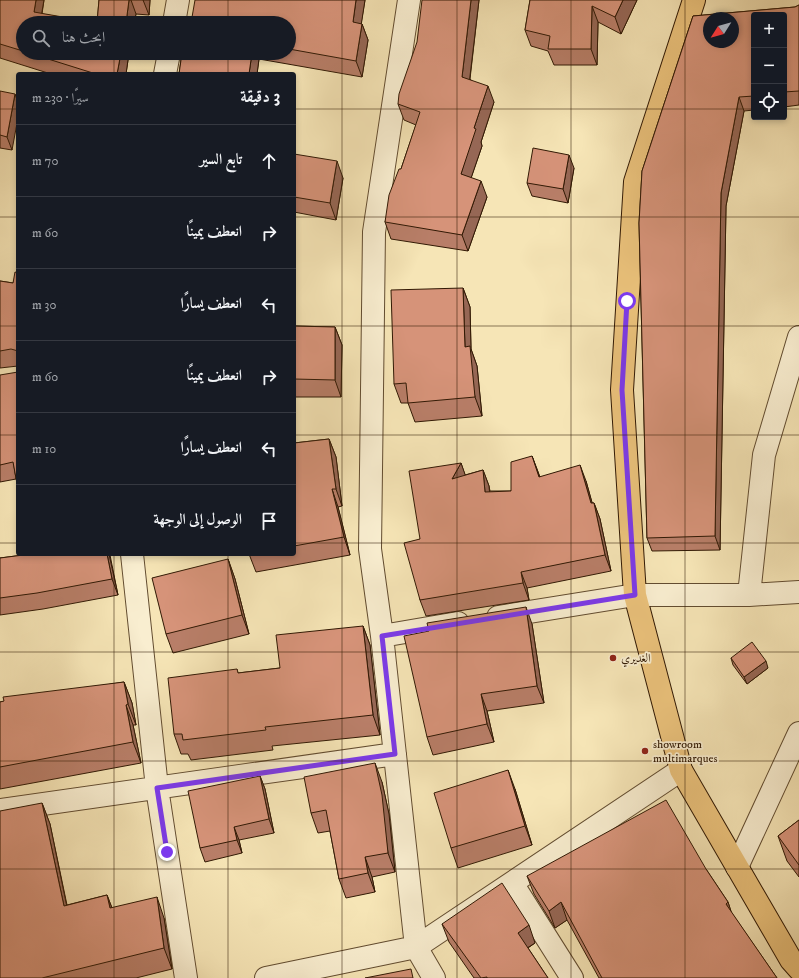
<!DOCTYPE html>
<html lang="ar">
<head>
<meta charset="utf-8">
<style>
  :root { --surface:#171b24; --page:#242831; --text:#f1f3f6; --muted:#9ea1a6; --line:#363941 }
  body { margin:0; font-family:"IM FELL DW Pica",Amiri,serif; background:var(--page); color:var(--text); direction:rtl }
  .controls { position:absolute; right:12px; top:12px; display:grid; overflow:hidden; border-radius:4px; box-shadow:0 2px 6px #0003 }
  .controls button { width:36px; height:36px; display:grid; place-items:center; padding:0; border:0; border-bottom:1px solid var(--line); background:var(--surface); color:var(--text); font:20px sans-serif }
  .compass { position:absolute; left:703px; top:12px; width:36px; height:36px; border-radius:50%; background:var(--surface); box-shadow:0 2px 6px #0003; rotate:233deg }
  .stop { position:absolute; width:12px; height:12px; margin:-9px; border:3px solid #7c3aed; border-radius:50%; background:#fff }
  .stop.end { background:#7c3aed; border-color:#fff; box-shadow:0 1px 4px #0008 }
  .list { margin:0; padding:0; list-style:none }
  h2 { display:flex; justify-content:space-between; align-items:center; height:52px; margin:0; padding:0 16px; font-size:17px }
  h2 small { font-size:13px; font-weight:400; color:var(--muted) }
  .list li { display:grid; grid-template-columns:26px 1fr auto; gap:12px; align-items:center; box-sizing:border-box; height:72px; padding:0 16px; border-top:1px solid var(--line) }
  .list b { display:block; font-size:15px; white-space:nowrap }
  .list em { font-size:13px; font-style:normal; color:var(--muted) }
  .icon { flex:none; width:22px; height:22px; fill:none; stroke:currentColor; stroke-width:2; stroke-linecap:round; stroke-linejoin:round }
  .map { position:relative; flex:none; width:799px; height:978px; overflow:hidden; direction:ltr }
  .search { position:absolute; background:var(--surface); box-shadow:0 2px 6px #0003; left:16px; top:16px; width:280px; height:44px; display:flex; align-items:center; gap:10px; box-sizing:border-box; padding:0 14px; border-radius:22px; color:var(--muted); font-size:15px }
  .panel { position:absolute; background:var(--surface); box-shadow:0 2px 6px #0003; left:16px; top:72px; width:280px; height:484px; border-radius:4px; direction:rtl }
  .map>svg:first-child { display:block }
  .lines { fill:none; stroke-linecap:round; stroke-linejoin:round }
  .minor-casing { stroke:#624c30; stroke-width:24 }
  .major-casing { stroke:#311904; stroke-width:24 }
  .minor { stroke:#f9eed0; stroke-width:22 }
  .major { stroke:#ebc27b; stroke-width:22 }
  .wall { fill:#b87e68; stroke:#311904; fill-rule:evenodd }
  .shaded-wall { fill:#966755; stroke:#311904 }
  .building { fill:#d69379; stroke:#311904; fill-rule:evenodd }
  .route { stroke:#7c3aed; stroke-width:5 }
  .grid { fill:none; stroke:#311904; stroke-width:1; stroke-opacity:0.55 }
  .poi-dot { fill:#8f2418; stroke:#f9eed0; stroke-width:1.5 }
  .labels { text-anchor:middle; stroke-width:3.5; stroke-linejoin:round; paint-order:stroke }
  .poi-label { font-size:12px; fill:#311904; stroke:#f9eed0; text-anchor:start }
</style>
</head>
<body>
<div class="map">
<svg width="799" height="978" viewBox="0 0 799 978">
  <rect width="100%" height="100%" fill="#f6e5b6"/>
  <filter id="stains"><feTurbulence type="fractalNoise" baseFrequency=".005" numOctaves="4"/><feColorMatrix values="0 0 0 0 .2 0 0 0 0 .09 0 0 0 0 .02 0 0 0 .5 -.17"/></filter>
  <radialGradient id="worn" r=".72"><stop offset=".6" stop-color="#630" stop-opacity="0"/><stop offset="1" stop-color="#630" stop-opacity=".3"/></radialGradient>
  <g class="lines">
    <defs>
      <path id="minor" d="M409,0l-35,232 -4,317 12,87 34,311 18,31
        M174,23l4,-23
        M165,74l4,-21
        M132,554l25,234 29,190
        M749,595l15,-140 35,-118
        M498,617l137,-22h114l50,-3
        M382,636l76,-13
        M0,810l395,-56
        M737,867l62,-134
        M512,883l60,95
        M266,978l150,-31 265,-177"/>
      <path id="major" d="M694,0l-59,182 -13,208 13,205 46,175 110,190 8,9"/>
    </defs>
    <use href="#minor" class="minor-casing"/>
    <use href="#major" class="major-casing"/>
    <use href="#minor" class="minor"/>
    <use href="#major" class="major"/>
  </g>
  <path class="wall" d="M0,0h44l-2,14 55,9 2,-23h51l-1,15 -13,-1 -2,9h-111v30h106l-3,21h-75l-51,-16z
    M195,0h170l-4,24h1l6,16 -6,37 -103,-18 -2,15h-78l3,-21h107v-30z
    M479,0l-9,79 24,23 -13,40 1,4 -11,32 16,19 -19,54 -77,-12 -6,-17 16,-53 15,-44 -12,-5 -6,-16z
    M530,0h107l-16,34 -23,-12 -1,43h-43l-6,-14 -17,-5 -6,-16z
    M799,5v100l-15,2v-92h-30v95l-10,1 -18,95 -6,344 -68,1 -5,-13 -8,-315 3,-52 51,-155 102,-9zM709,18h24v24h-24z
    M0,91l12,59 -12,-2z
    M294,154l49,24 -7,42 -42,-8z
    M574,168l-6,35 -36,-7 -5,-13z
    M18,273v93l-18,2v-87l13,2z
    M463,288l7,19 1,42 6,17 5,50 -67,6 -7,-19h-7l-7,-19z
    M294,326l41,1 7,18 -1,52h-47z
    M0,375l16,104 -16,3z
    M329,439l7,18 6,49 -4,1 12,48 -94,17 -7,-18h45v-111z
    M532,456l8,21 46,4 6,22h2l6,16 11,52 -84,17 2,12 -103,16 -6,-16v-61l41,-76 4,12 18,-5 6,16 1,5h21z
    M31,554h82l-3,1 8,40 -75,14 -43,6v-57z
    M228,559l7,20 14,55 -76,19 -7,-19z
    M532,624l12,79 -57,8 7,31 -61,13 -6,-18z
    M363,626l7,19 10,90 -108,11 1,4 -82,10 -3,-6h-7l-7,-20 63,-65 1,4 42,-5z
    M731,658l37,10 -21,16 -14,-19z
    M124,682l8,21 4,22h-3l8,38 -141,26v-87z
    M260,776l5,13 9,44 -35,7 3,13 -37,9 -5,-14z
    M382,782l7,32 6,58 -23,5 3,15 -29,6 -7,-19 -9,-48 -12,2 -7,-20z
    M515,789l17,56 -74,23 -7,-20z
    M42,803l8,21 17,81 40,-10 5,13 52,10 8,51 -36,9h-136z
    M799,820v57l-12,-16 -9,-25z
    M706,869l22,33 3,10 46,66h-178l-32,-58 -12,8 -21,-34 -7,-18z
    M442,924l93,19 -7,5 20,30h-74l-25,-36z"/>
  <path class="shaded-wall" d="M36,0h8l-4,23 -6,-11z
    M129,0h2l5,14 -2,9h-8z
    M143,0h7l-1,15z
    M356,0h9l-6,39 -6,-17z
    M471,0h8l-11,93 -6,-16z
    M623,0h14l-16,34 -6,-17z
    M592,6l6,16 -1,43 -6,-16z
    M362,24l6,16 -6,37 -6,-16z
    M121,53h8l-3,21h-9z
    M252,53h5l2,6 -2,15h-8z
    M488,86l6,16 -13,40 1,4 -15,44 -6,-16 13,-46z
    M15,94l3,9v15l-6,32 -5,-13z
    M739,97l5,14 -18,95 -6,344 -5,-14 6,-343z
    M569,155l5,13 -6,35 -5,-14z
    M337,161l6,17 -7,42 -6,-17z
    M481,181l6,16 -19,54 -6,-16z
    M463,288l7,19 1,42 6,17 5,50 -7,-19 -10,-50z
    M335,327l7,18 -1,52 -6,-17z
    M329,439l7,18 6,49 -6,-17z
    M532,456l6,16 7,22 -6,-17z
    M461,463l6,17 -15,-1z
    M580,465l6,16 11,39 -6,-17z
    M483,470l6,16 2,22 -6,-16z
    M332,489l6,18 12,48 -6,-18z
    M594,503l6,16 11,52 -6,-16z
    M107,554h2l9,41 -6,-16z
    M228,559l7,20 14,55 -7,-19z
    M521,572l6,16 2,12 -6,-17z
    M526,607l6,17 12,79 -7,-17z
    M363,626l7,19 10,90 -7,-20z
    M766,661l2,7 -21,16 -3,-7z
    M124,682l8,21 4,22 -8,-21z
    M481,694l6,17 7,31 -7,-18z
    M126,705l7,20 8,38 -8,-21z
    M375,763l7,19 7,32 6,58 -7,-19z
    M508,770l7,19 17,56 -7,-19z
    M260,776l5,13 9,44 -5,-14z
    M42,803l8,21 21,103 -7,-21z
    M234,827l5,13 3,13 -5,-13z
    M365,857l7,20 3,15 -7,-19z
    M107,895l8,21 -5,-8z
    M157,897l7,21 8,51 -8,-21z
    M561,902l6,18 -12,8 -6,-17z
    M728,902l6,18 -8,-16z
    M529,925l6,18 -11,7 -6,-17z"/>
  <path class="building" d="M0,0h36l-2,12 63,11 2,-23h30l-3,23h-103v28l-23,-7z
    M195,0h161l-3,22 9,2 -6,37 -67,-12v-26h-98z
    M422,0h49l-9,77 26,9 -14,42 2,1 -15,45 20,7 -19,54 -77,-13 4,-27 10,-26h2l19,-57 -22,-8 1,-10 18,-52z
    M530,0h93l-8,17 -23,-11 -1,43h-43l2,-13 -25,-6z
    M799,5v86l-15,1v-77h-30v81l-15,1 -18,96 -6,343 -68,2 -8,-315 3,-52 51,-155 102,-9zM709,18h24v24h-24z
    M29,53h92l-4,21h-21z
    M182,53h70l-3,21h-70z
    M0,91l15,3 -8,43 -7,-2z
    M533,148l36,7 -6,34 -36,-6z
    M294,154l43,7 -7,42 -36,-6z
    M15,272l3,1v78l-7,-2 -11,2v-70l13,2z
    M463,288l2,59 5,-1 5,51 -67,6 -2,-20 -12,1 -3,-94z
    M294,326l41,1v53l-41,-1z
    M18,372v117l-5,-27 -13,3v-90z
    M329,439l7,50h-4l12,48 -50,9v-103z
    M532,456l7,21 41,-12 11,38h3l11,52 -84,17 2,11 -103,17 -16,-57 16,-4 -11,-68 52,-8 -9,16 31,-9 2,22 26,-1v-29z
    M31,554h76l5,25 -75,14 -37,5v-40z
    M228,559l14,56 -76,19 -14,-56z
    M526,607l11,79 -56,8 6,30 -60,13 -23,-101 25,-5 -2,-8z
    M363,626l10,89 -108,12 1,3 -83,10 -1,-6h-8l-6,-56 69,-9 1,4 42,-5 -4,-33z
    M752,642l14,19 -22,16 -13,-19z
    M124,682l4,22 -2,1 7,37 -133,25v-65l4,-1 -1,-4z
    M375,763l7,32 6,58 -23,4 3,16 -29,6 -13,-69 -15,3 -7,-36z
    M508,770l17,56 -74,22 -17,-55z
    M260,776l9,43 -35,8 3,13 -37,8 -12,-57z
    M666,800l40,69 22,33 -2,2 51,74h-175l-41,-76 -12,9 -22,-35z
    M42,803l22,103 43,-11 3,13 47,-11 7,51 -122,30h-42v-167z
    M799,820v45l-21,-29z
    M502,883l27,42 -11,8 30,45h-61v-1l-6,1 -39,-54z
    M411,969l2,9h-48z"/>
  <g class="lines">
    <path class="route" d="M167,852l-10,-64 238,-34 -13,-118 253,-41 -13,-205 5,-89"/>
  </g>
  <path class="grid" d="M114,0v23M228,0v23M342,0v978M457,0v978M571,0v978M685,0v978M114,53v21M228,53v21M0,109h18M294,109h460M784,109h15M0,217h18M294,217h505M0,326h18M294,326h505M0,435h18M294,435h505M0,543h18M294,543h505M114,554v424M228,554v424M0,652h799M0,761h799M0,869h799"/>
  <g class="poi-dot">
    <circle cx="613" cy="658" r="4"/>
    <circle cx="645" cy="751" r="4"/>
  </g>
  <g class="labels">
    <g class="poi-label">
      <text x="621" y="662">الغديري</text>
      <text x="653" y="748">showroom<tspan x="653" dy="14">multimarques</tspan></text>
    </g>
  </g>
  <rect width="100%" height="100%" filter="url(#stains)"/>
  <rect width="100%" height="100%" fill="url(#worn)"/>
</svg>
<div class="controls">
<button>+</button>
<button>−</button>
<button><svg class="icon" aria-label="locate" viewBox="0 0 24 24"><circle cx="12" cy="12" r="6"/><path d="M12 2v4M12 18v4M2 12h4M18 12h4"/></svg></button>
</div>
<svg class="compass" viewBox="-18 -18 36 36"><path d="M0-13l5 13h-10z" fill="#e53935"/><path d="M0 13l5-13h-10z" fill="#9ea1a6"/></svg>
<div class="stop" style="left:627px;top:301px"></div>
<div class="stop end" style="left:167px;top:852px"></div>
<div class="search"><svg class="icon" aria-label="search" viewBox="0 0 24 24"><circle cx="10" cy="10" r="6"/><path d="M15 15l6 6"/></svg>ابحث هنا</div>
<section class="panel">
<h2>3 دقيقة<small>سيرًا · 230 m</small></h2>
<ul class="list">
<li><svg class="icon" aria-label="ahead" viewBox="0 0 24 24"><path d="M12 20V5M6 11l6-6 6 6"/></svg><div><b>تابع السير</b></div><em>70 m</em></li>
<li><svg class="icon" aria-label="right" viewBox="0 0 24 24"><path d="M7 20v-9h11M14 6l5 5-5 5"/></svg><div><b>انعطف يمينًا</b></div><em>60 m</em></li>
<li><svg class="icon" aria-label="left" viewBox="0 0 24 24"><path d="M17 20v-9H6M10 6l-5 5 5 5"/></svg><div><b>انعطف يسارًا</b></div><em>30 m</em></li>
<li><svg class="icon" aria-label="right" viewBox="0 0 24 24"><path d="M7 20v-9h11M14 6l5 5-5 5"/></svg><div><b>انعطف يمينًا</b></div><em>60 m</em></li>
<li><svg class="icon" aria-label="left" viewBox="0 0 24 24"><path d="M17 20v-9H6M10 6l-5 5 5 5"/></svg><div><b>انعطف يسارًا</b></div><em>10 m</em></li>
<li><svg class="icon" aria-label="arrive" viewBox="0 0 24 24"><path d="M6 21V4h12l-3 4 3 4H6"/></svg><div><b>الوصول إلى الوجهة</b></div></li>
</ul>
</section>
</div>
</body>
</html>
